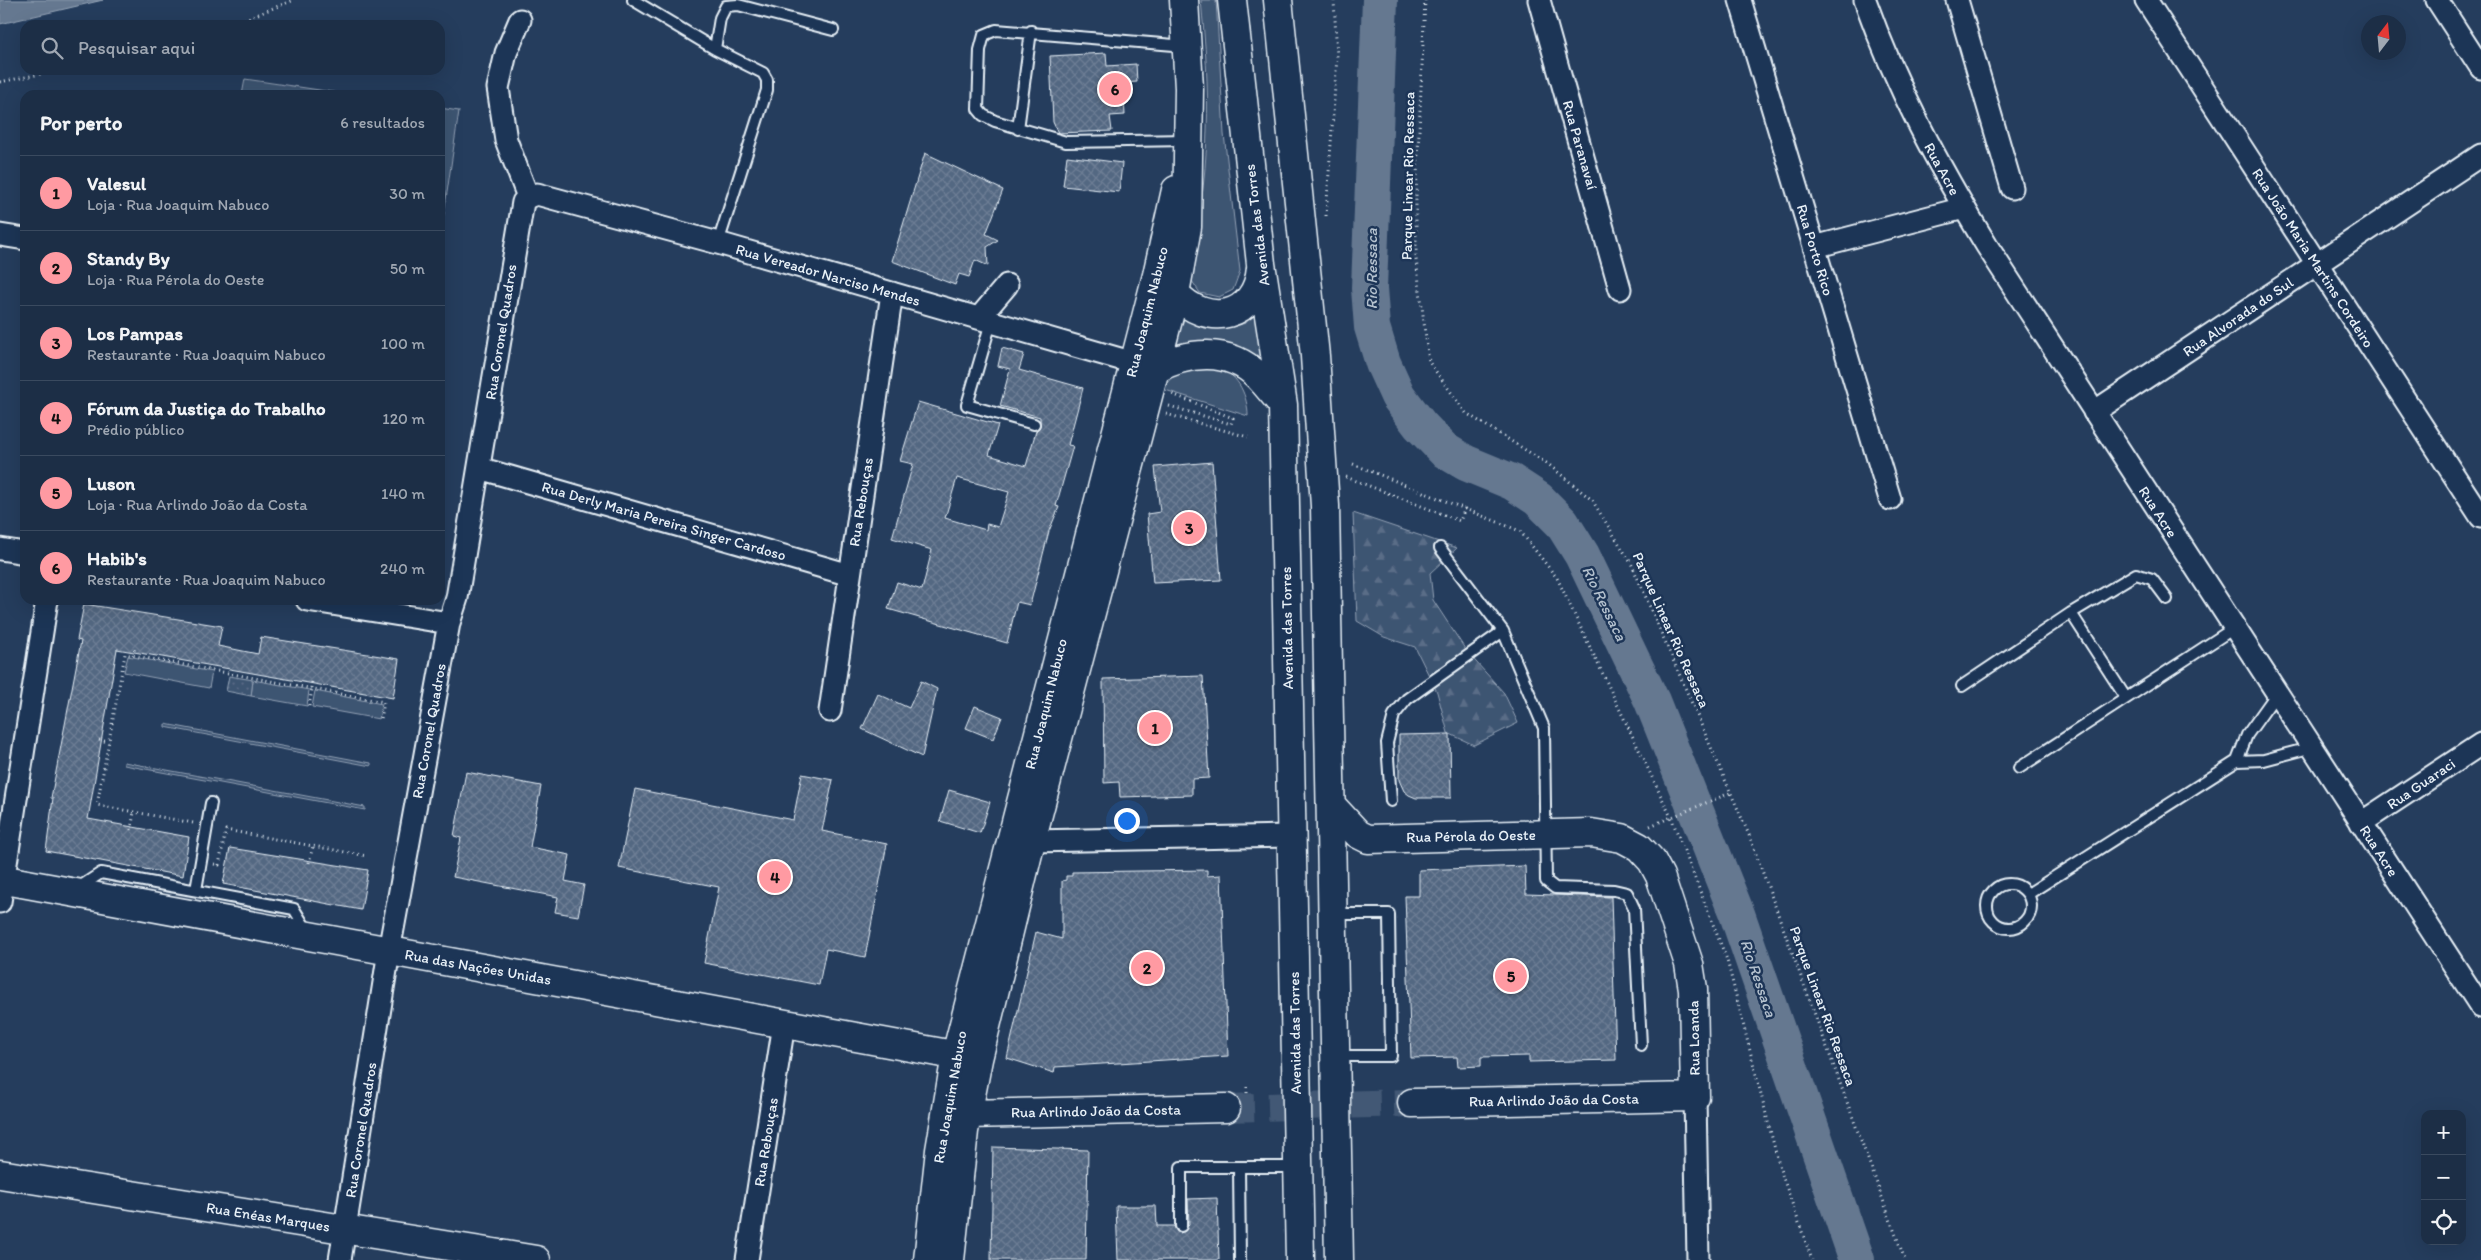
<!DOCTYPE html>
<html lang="pt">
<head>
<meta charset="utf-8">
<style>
  :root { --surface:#1c2e46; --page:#293a51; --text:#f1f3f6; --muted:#a0a8b3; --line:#3a4a5f; --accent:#ff9aa2 }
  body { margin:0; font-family:Itim,sans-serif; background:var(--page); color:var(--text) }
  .controls { position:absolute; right:15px; bottom:15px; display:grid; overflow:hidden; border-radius:10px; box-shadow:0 5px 20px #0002 }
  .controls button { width:45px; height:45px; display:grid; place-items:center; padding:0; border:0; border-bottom:1px solid var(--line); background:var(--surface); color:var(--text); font:25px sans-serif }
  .compass { position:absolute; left:2361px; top:15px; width:45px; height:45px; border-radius:50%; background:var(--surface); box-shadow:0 5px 20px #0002; rotate:16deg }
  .you { position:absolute; left:1126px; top:820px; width:18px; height:18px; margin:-12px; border:4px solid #fff; border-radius:50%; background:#1a73e8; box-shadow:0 0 0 8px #1a73e833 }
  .badge { display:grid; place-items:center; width:32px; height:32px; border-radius:50%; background:var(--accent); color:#111; font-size:16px; font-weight:700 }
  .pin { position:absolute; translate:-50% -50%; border:2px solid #fff; box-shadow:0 1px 5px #0006 }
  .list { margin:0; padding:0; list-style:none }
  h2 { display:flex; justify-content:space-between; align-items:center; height:65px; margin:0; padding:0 20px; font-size:21px }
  h2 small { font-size:16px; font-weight:400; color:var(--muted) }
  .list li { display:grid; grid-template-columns:32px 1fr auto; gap:15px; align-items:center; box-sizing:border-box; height:75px; padding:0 20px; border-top:1px solid var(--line) }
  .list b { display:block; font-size:19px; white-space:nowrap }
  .list p { margin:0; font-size:16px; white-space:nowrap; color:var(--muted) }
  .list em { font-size:16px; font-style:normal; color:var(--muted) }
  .icon { flex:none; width:28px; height:28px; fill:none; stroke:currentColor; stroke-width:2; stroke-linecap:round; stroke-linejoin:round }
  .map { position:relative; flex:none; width:2481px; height:1260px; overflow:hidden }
  .search { position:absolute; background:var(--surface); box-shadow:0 5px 20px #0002; left:20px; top:20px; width:425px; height:55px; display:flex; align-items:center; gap:12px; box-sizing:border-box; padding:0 18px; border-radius:15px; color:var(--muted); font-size:19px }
  .panel { position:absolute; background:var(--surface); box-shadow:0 5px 20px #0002; left:20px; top:90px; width:425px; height:515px; border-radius:15px }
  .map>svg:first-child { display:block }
  .grass { fill:#3e5472; stroke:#93a2b5 }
  .forest { fill:url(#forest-firs); stroke:#93a2b5 }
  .park { fill:url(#park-dots); stroke:#93a2b5 }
  .water { fill:#657890; stroke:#99a8ba }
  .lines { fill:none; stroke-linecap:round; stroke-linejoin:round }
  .river { stroke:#657890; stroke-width:36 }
  .building { fill:url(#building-cross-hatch); stroke:#e8f1f8; fill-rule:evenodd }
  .secondary-tunnel { stroke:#425874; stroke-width:28; stroke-dasharray:28 14; stroke-linecap:butt }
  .lane-casing { stroke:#e8f1f8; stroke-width:14 }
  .street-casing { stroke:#e8f1f8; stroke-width:25 }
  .secondary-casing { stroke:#e8f1f8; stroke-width:31 }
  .highway-casing { stroke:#e8f1f8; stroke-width:31 }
  .path { stroke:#e8f1f8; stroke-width:3; stroke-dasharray:1 4; stroke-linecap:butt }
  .lane { stroke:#1d3557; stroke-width:10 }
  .street { stroke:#1d3557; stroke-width:21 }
  .secondary { stroke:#1d3557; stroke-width:28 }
  .highway { stroke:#1d3557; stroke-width:28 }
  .labels { text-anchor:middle; stroke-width:5; stroke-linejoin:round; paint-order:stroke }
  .street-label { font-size:15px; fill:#e8f1f8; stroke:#1d3557 }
  .water-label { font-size:16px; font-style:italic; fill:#b4c1ce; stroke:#1d3557 }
</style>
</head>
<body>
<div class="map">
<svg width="2481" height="1260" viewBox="0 0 2481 1260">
  <defs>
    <pattern id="forest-firs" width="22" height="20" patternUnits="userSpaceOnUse" patternTransform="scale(1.25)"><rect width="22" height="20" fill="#3e5472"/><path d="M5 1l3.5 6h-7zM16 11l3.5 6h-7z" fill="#5a6d87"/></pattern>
    <pattern id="park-dots" width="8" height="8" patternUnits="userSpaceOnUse" patternTransform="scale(1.25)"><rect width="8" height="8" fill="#3e5472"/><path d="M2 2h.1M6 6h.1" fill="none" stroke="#5a6d87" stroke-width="1.8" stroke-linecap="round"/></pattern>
    <pattern id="building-cross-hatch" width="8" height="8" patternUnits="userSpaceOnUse" patternTransform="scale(1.25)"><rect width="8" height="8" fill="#536782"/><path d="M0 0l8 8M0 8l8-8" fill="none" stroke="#6c7d94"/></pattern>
  </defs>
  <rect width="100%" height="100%" fill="#253d5d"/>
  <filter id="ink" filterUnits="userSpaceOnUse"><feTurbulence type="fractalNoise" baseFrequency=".02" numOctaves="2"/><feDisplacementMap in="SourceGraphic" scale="10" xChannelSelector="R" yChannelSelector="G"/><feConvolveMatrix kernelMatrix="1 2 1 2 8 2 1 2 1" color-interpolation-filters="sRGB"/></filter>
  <g filter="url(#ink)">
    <path class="grass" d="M1201,0h15l8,134 16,137 -7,19 -14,7 -19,-4 -10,-15c8,-49 16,-98 17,-148 2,-44 -2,-87 -6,-130z
      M245,79l108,16h-111z
      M440,108l19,3 -19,129z
      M1258,306l9,69 -95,-24 10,-38c24,13 37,17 64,10z
      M1188,368c9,0 22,-1 31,1 20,5 29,29 29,47l-86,-27 10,-12z
      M128,656l84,16 -3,16 -85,-16z
      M253,680l56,10 -2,16 -56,-10z
      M315,691l67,13 -3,15 -67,-12z
      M165,724l206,39v3l-206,-39z
      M124,762l241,45v3l-241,-45z"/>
    <path class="forest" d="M1353,513l104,35 -27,25 3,27 34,52 37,41 14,30 -44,22 -26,-12 -11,-41 -22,-45 -31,-10 -27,-16z"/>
    <path class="park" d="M229,676l24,4 -2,16 -25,-5z"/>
    <path class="water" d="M0,0h103l-103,24z"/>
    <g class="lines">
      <path class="river" d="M1380,0l-11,288 3,39 11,36 15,33 22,29 24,25 22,13 46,19 26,17 24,24 20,32 70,146 85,213 120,346"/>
    </g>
    <path class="building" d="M1106,53l1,13 29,-2 1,18 -14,1 2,32 -15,1 2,15 -54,2 -5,-11 -3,-66z
      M925,153l78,37 -17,44 12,6 -11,7 1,19 -13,-6 -6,17 -10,-3 -4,11 -63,-24z
      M1067,156l55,7 -3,29 -56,-6z
      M1002,348l22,6 -5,16 64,18 -15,57 5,1 -17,60 3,1 -10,24 -19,74 -13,-3 -10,41 -119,-34 9,-27 25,8 10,-40 -40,-12 21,-74 -13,-3 18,-59 80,23 -9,30 37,11 10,-35 4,-5v-9l-40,-11 10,-37 -12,-3zM957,478l52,14 -11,35 -11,-3 -1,6 -41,-12z
      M1212,462l9,118 -68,3 -6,-69 13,-2 -5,-45z
      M84,604l138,22 -4,20 40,8 3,-17 138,22 -6,39 -276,-49 -29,170 101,18 -6,39 -137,-25 7,-53h-2l30,-157 -4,-1z
      M1203,676l6,102 -17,1v16l-72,2 -1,-15 -15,1 -1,-104z
      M921,681l16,8 -15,68 -60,-28 16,-35 31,14z
      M975,706l27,11 -9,22 -27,-11z
      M1450,734l1,64h-35l-7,-3 -5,-4 -5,-11v-45z
      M466,772l75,14 -11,61 40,8 -5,26 19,4 -6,31 -23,-4 3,-15 -105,-20 8,-39 -7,-2z
      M802,774l31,6 -11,51 65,13 -22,113 -39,-8 -7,36 -115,-22 15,-76 -100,-19 16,-79 158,31z
      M949,790l41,12 -10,31 -40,-12z
      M230,848l138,22 -7,40 -138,-26z
      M1525,866l1,28 85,3 5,163 -87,2v-6l-48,1v9l-23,1 -1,-10 -46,1 -6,-162h14v-26z
      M1207,870v6l14,-1 7,181 -173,11 -1,6 -47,-15 29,-126 26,7v-58l4,-1v-4h6v-4z
      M993,1147l95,3 -2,110h-95z
      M1217,1198l2,62h-101l-2,-54h40l1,20h17l3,6 4,1 8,-8 -1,-26z"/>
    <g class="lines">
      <path class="secondary-tunnel" d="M1226,1108l186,-5"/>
      <defs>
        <path id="lane" d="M633,0l82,49 48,24 4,7v10l-49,153
          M1186,46l-190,-16 -12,5 -4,15 -2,59 5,6 12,6 71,21 122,-2
          M715,49l5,-31 6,-12 12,-1 95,25
          M1018,129l13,-98
          M991,322l-24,83 67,19
          M1440,548l63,83 41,97 2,153 9,7 59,2 13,3 7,15 7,137
          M2071,613l55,85
          M1962,686l109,-73 65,-39 16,5 15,20
          M2237,761l10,-26 30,-42
          M2019,768l215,-140
          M1391,801l-4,-58 7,-28 13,-16 96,-68
          M1987 906a22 22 0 1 1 44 0a22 22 0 1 1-44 0Z
          M78,888l23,-15 193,36 14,23
          M196,890l15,-87
          M2028,894l209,-133 27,-1 49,-13
          M1334,914h55l2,142h-54
          M1181,1226v-59h58
          M1240,1260l-1,-93h58"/>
        <path id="street" d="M1539,0l81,289
          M1740,0l150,499
          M1865,0c31,87 74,167 122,246l494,761
          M1957,0l55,188
          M2146,0l335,517
          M2437,0l44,68
          M520,20l-14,33 -8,35 8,52 22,57
          M0,235l25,4
          M1814,247l150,-39
          M979,318l28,-33
          M2094,412l387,-257
          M479,468l371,107
          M0,549l25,4
          M307,600l142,23
          M830,711l62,-418
          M2361,823l120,-79
          M1031,841l260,-5
          M0,902l47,-302
          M1695,1097l3,163
          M340,1260l49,-309 60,-328 8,-25 66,-396 5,-5 9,-3 181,49 416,120
          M747,1260l37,-236"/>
        <path id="secondary" d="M1332,806l26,28 10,5 223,-6 31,5 17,9 13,14 8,15 29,88 4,25 2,108 -283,6
          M0,879l975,180
          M966,1114l260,-6
          M0,1174l536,86
          M928,1260l12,-110 16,-95 201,-780 19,-85
          M950,1260l14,-129 14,-72 53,-218 144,-548 12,-66 2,-139 -5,-88"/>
        <path id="highway" d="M1232,0l29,264 22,141 17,855
          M1278,0l37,356 10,150 14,754
          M1175,293c32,36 82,25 86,-25
          M1154,370c33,-19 75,-23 104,6 9,9 17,20 25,29"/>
      </defs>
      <use href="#lane" class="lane-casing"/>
      <use href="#street" class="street-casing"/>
      <use href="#secondary" class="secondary-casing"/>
      <use href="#highway" class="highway-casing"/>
      <path class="path" d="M1425,0l-9,197v62l13,103 37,51 82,51 44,36 39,63 118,272 156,425
        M230,25l64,-25
        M0,82l61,-12
        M1326,216l11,-159 -3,-57
        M1169,406l62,18 2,-6 -61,-24
        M1166,414l82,23
        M1353,464l167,67 37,47 114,239 56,143 53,209 32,91
        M1346,477l114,44 5,-13
        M133,655l2,-7
        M311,688l1,-7
        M309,706l3,-17
        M99,740l10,2
        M193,823l-96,-18 28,-151 259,48 -3,17
        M1650,826l80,-33
        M131,830l3,-18
        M309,863l4,-17
        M214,864l5,1 7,-35 141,26
        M1247,1087v9"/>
      <use href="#lane" class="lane"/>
      <use href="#street" class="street"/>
      <use href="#secondary" class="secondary"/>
      <use href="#highway" class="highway"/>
    </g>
  </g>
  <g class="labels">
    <g class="street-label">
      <text transform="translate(1580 145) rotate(74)" y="5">Rua Paranavaí</text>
      <text transform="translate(1942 169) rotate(61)" y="5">Rua Acre</text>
      <text transform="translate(1408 176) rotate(-89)" y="5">Parque Linear Rio Ressaca</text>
      <text transform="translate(1257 225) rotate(-97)" y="5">Avenida das Torres</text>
      <text transform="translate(1815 250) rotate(73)" y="5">Rua Porto Rico</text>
      <text transform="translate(2313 258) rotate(57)" y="5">Rua João Maria Martins Cordeiro</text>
      <text transform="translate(828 275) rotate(16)" y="5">Rua Vereador Narciso Mendes</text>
      <text transform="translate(1147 312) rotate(-76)" y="5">Rua Joaquim Nabuco</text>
      <text transform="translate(2238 317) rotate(-34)" y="5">Rua Alvorada do Sul</text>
      <text transform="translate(501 332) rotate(-81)" y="5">Rua Coronel Quadros</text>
      <text transform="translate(861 502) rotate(-81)" y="5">Rua Rebouças</text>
      <text transform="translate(2158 512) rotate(57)" y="5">Rua Acre</text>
      <text transform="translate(664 521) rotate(16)" y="5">Rua Derly Maria Pereira Singer Cardoso</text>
      <text transform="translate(1287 628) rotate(-91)" y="5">Avenida das Torres</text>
      <text transform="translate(1671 630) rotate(66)" y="5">Parque Linear Rio Ressaca</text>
      <text transform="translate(1046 704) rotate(-76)" y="5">Rua Joaquim Nabuco</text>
      <text transform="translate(429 731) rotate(-80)" y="5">Rua Coronel Quadros</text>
      <text transform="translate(2421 784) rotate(-34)" y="5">Rua Guaraci</text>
      <text transform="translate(1471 836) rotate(-1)" y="5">Rua Pérola do Oeste</text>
      <text transform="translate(2379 851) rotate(57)" y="5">Rua Acre</text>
      <text transform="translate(478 967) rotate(10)" y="5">Rua das Nações Unidas</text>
      <text transform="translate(1823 1006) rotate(70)" y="5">Parque Linear Rio Ressaca</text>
      <text transform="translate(1295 1033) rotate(-91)" y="5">Avenida das Torres</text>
      <text transform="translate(1694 1038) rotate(-91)" y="5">Rua Loanda</text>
      <text transform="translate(950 1097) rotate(-80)" y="5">Rua Joaquim Nabuco</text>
      <text transform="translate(1554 1100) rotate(-1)" y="5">Rua Arlindo João da Costa</text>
      <text transform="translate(1096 1111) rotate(-1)" y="5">Rua Arlindo João da Costa</text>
      <text transform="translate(361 1130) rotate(-81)" y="5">Rua Coronel Quadros</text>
      <text transform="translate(766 1142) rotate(-81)" y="5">Rua Rebouças</text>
      <text transform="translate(268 1217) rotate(9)" y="5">Rua Enéas Marques</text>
    </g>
    <g class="water-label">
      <text transform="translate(1371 269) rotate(-90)" y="6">Rio Ressaca</text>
      <text transform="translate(1605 603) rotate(64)" y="6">Rio Ressaca</text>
      <text transform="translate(1759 978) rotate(71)" y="6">Rio Ressaca</text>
    </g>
  </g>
</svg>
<div class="controls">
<button>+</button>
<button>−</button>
<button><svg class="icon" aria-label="locate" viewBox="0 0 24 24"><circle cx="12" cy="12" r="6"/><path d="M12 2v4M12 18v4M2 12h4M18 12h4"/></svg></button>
</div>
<svg class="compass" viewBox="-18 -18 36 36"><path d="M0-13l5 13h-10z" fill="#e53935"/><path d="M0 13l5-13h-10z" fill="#a0a8b3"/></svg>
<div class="you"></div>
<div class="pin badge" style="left:1155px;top:728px">1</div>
<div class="pin badge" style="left:1147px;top:968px">2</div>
<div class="pin badge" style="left:1189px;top:528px">3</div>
<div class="pin badge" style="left:775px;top:877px">4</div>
<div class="pin badge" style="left:1511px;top:976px">5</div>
<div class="pin badge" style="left:1115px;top:89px">6</div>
<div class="search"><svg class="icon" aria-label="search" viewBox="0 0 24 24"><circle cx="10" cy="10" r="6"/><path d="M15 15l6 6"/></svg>Pesquisar aqui</div>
<section class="panel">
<h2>Por perto<small>6 resultados</small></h2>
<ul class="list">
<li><span class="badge">1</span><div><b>Valesul</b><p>Loja · Rua Joaquim Nabuco</p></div><em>30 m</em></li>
<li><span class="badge">2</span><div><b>Standy By</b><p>Loja · Rua Pérola do Oeste</p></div><em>50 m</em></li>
<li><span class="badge">3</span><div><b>Los Pampas</b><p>Restaurante · Rua Joaquim Nabuco</p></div><em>100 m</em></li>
<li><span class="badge">4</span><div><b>Fórum da Justiça do Trabalho</b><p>Prédio público</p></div><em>120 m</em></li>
<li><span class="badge">5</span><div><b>Luson</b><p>Loja · Rua Arlindo João da Costa</p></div><em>140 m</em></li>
<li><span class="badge">6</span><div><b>Habib's</b><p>Restaurante · Rua Joaquim Nabuco</p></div><em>240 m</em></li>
</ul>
</section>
</div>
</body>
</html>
